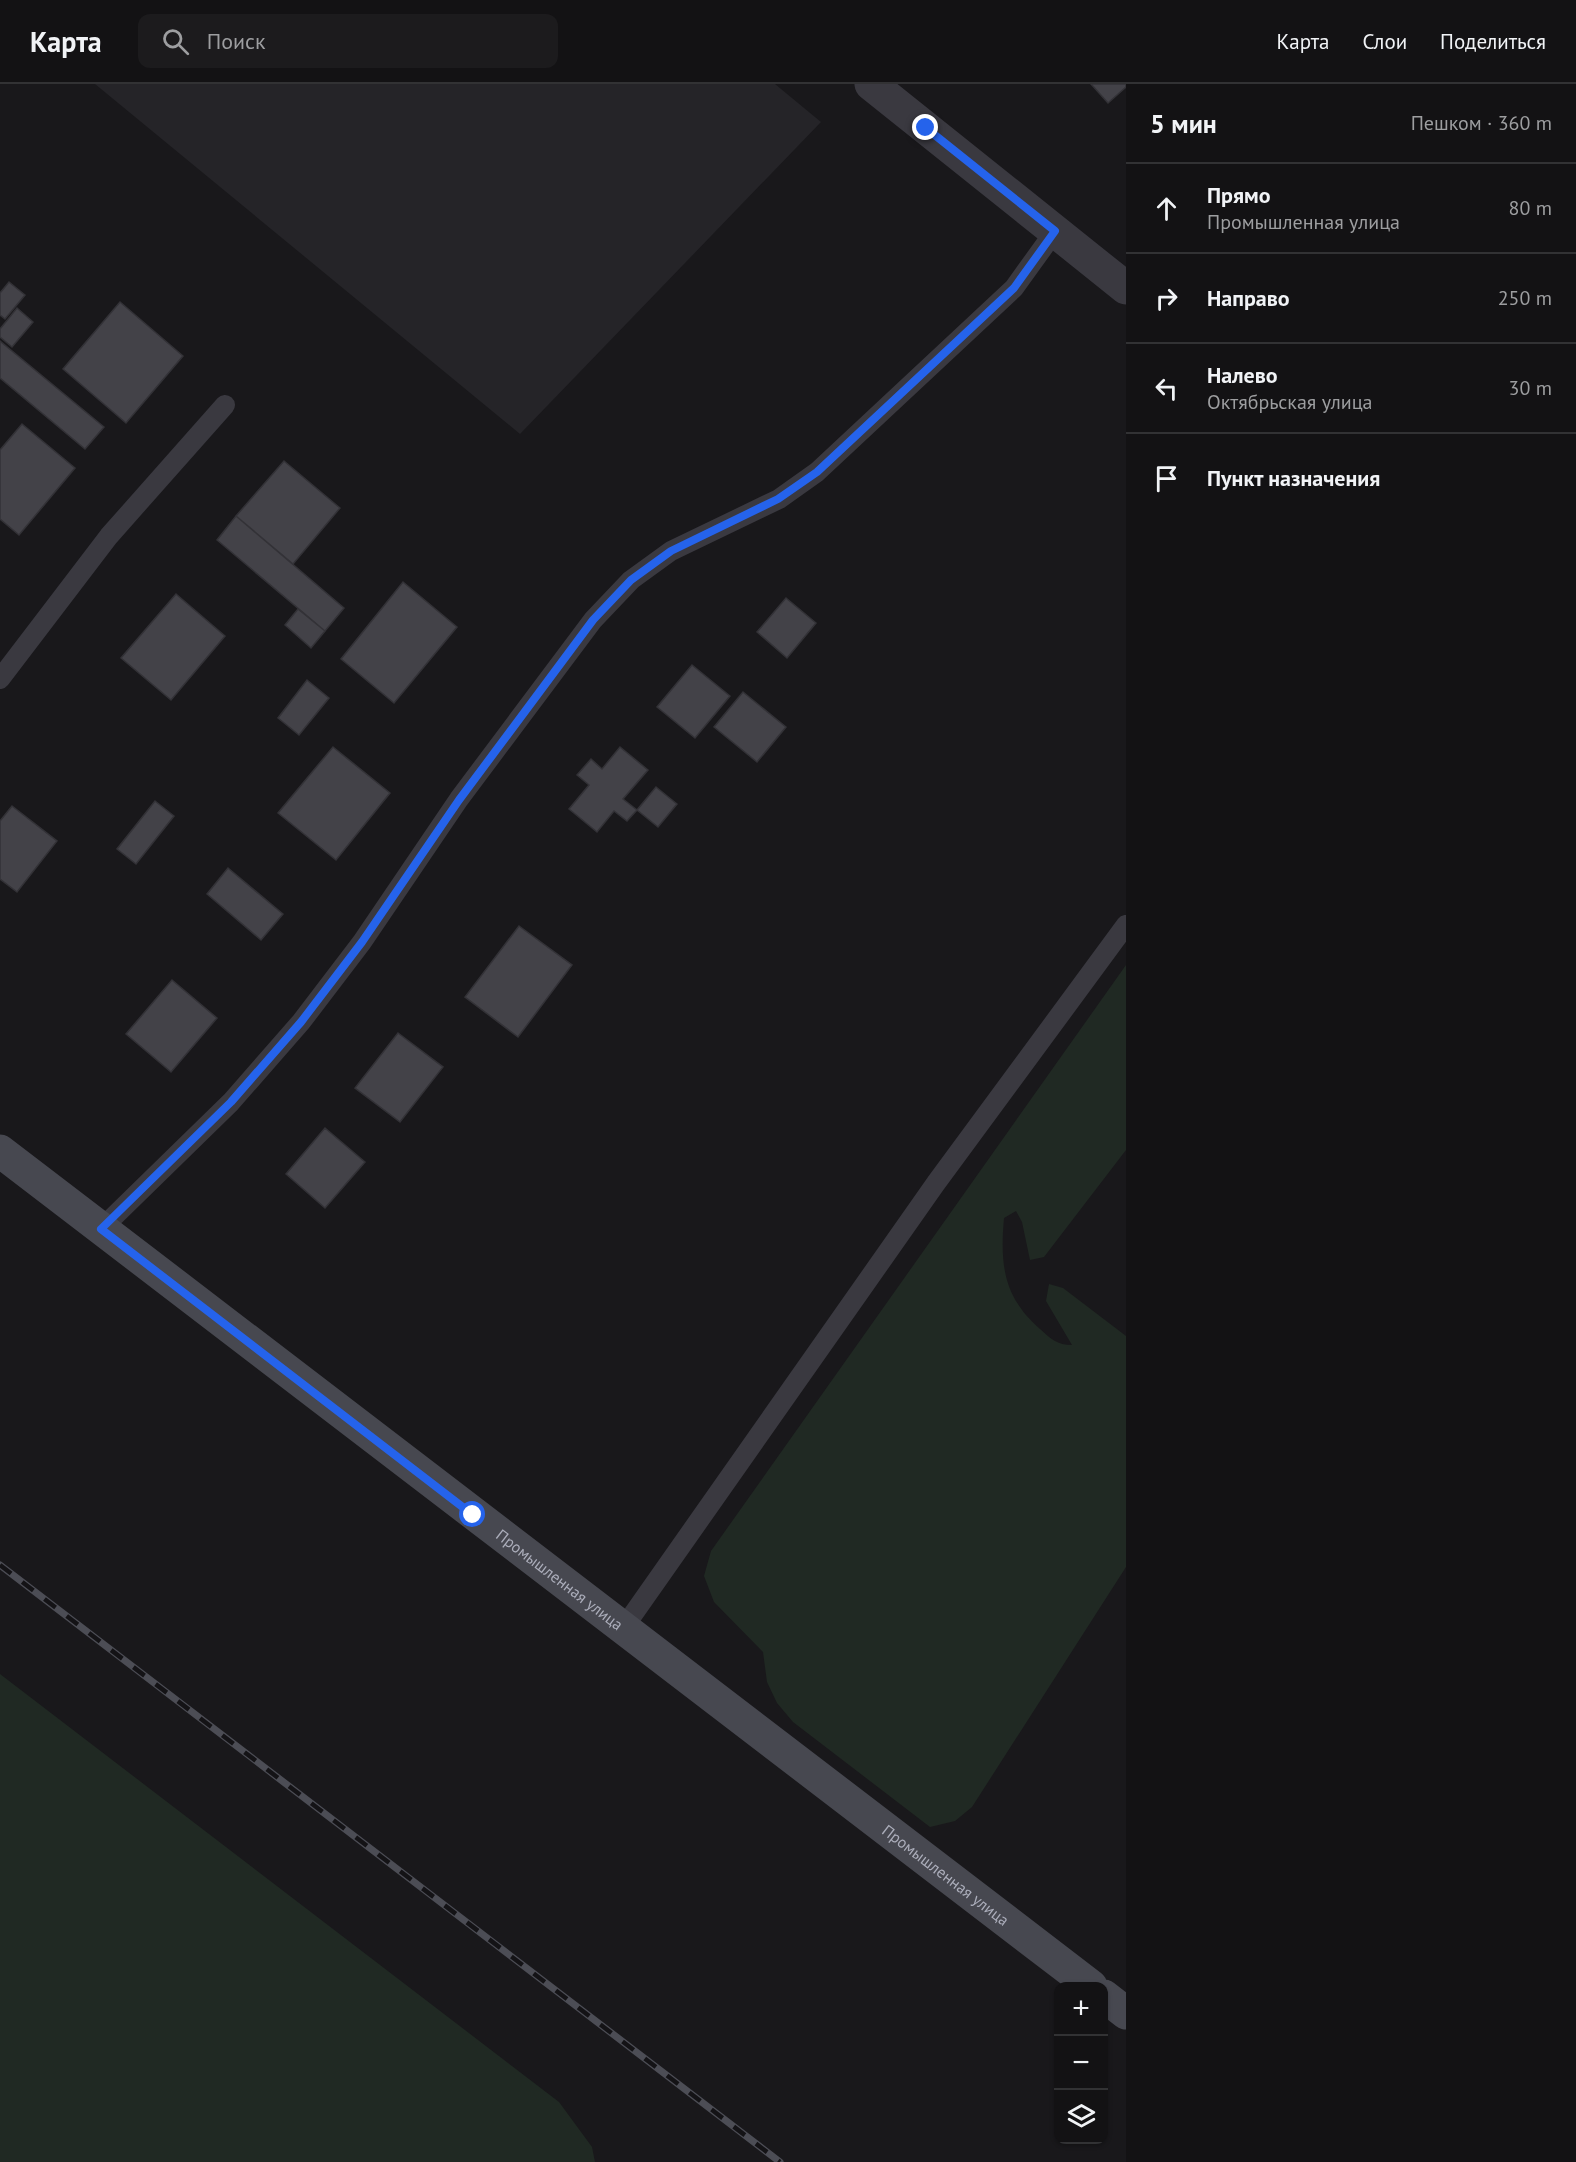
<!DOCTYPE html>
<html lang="ru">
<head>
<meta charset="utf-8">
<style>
  :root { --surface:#131214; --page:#1c1b1d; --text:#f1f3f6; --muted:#9d9ea0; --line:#323234 }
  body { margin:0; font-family:"PT Sans",sans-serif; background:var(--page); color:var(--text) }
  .controls { position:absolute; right:18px; bottom:18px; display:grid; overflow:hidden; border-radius:12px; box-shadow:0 2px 4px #0004 }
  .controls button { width:54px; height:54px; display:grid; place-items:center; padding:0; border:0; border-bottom:2px solid var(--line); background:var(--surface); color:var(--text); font:30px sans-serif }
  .stop { position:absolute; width:18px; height:18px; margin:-14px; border:4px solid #2563eb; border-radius:50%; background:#fff }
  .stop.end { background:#2563eb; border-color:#fff; box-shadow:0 2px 6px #0008 }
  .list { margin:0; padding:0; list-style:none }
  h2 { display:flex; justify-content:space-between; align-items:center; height:78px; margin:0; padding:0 24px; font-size:26px }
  h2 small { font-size:20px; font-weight:400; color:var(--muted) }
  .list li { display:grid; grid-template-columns:39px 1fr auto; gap:18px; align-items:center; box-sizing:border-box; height:90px; padding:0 24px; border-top:2px solid var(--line) }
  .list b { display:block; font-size:22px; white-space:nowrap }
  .list p { margin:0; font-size:20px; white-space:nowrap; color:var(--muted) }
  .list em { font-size:20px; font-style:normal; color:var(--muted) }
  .icon { flex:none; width:33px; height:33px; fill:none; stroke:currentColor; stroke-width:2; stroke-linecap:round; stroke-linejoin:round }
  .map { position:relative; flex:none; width:1126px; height:2078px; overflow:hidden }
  header { display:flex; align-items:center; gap:36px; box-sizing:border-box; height:84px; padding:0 30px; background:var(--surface); border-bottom:2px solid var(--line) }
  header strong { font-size:28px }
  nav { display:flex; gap:33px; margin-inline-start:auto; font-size:21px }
  .search { width:420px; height:54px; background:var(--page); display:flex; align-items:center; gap:15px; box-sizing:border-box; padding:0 21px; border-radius:12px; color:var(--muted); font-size:22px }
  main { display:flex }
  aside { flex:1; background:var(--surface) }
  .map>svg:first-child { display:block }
  .built { fill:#252428 }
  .green { fill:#202923 }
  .building { fill:#434248; stroke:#333237; stroke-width:1.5 }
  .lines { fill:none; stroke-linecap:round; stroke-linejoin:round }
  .lane { stroke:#3a3940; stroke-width:20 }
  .street { stroke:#3a3940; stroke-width:33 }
  .secondary { stroke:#474850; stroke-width:33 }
  .rail-casing { stroke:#4c4d55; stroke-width:7 }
  .rail { stroke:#141316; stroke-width:4.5; stroke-dasharray:14; stroke-linecap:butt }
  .route { stroke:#2563eb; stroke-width:8 }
  .labels { text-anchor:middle; stroke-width:4.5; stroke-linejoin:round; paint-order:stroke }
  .street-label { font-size:16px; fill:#abadba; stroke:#141316 }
</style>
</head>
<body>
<header>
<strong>Карта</strong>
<div class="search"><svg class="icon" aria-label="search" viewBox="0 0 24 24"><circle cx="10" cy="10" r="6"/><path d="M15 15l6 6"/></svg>Поиск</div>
<nav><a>Карта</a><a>Слои</a><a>Поделиться</a></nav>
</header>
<main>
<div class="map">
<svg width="1126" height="2078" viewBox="0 0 1126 2078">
  <rect width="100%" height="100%" fill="#19181b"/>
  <path class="built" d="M95,0h680l46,38 -301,312z"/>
  <path class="green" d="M1126,881v185l-82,107 -14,3 -8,-38 -6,-11 -12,7c-4,46 -1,79 36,111 11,10 17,16 32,16l-26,-44 3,-17 14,4 63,48v231l-154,240 -17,14 -25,6 -137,-105 -16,-19 -10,-21 -4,-30 -49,-50 -10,-26 7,-25z
    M0,1590l559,428 33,45 3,15h-595z"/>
  <path class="building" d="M1091,0h35v3l-18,16z
    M9,198l16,13 -20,24 -5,-4v-22z
    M120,218l63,54 -57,67 -63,-54z
    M17,224l16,14 -21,25 -12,-10v-8z
    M0,257l104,86 -19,22 -85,-71z
    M22,340l53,44 -56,67 -19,-16v-69z
    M284,377l56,47 -47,56 -57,-48z
    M236,432l108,92 -19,23 -108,-91z
    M403,498l54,45 -63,76 -53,-44z
    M176,510l49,42 -54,64 -50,-42z
    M786,514l30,25 -29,35 -30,-26z
    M298,525l27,22 -14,17 -26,-23z
    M692,581l38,31 -35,42 -38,-31z
    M307,596l22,18 -30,37 -21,-17z
    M743,608l43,35 -29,35 -43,-35z
    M333,663l57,46 -54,67 -58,-47z
    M620,663l28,23 -25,29 14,11 -10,11 -13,-10 -17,21 -28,-23 20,-24 -12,-10 14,-16 11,10z
    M656,703l21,17 -19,23 -21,-17z
    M155,717l19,15 -38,48 -19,-15z
    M12,722l45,35 -40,51 -17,-13v-58z
    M228,784l55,46 -22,26 -54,-46z
    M519,842l53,39 -54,72 -53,-40z
    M172,896l45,38 -46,54 -45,-38z
    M398,949l45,34 -43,55 -45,-34z
    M325,1044l40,34 -40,46 -39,-34z"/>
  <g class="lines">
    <path class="lane" d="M0,595l109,-143 116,-131
      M101,1145l130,-127 70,-80 61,-80 97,-143 134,-179 38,-40 40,-29 108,-52 38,-27 197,-184 41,-57
      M622,1546l314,-447 190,-258"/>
    <path class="street" d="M871,0l255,204"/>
    <g class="secondary">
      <path id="s1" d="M0,1067l1091,835"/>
      <path d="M1104,1912l22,17"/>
    </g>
    <defs>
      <path id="rail" d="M0,1481l780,597"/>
    </defs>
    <use href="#rail" class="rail-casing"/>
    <use href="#rail" class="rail"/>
  </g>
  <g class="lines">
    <path class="route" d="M473,1431l-372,-286 130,-127 70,-80 61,-80 97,-142 134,-180 38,-40 40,-29 107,-52 39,-27 197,-184 41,-57 -129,-103"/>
  </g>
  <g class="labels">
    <g class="street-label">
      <text dy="6" stroke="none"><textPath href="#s1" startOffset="705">Промышленная улица</textPath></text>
      <text dy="6" stroke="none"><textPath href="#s1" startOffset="1191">Промышленная улица</textPath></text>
    </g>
  </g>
</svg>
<div class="controls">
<button>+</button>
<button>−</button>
<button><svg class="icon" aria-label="layers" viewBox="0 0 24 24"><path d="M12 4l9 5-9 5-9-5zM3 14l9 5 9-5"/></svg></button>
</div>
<div class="stop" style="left:473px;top:1431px"></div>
<div class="stop end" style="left:926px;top:44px"></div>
</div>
<aside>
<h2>5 мин<small>Пешком · 360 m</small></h2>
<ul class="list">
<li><svg class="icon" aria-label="ahead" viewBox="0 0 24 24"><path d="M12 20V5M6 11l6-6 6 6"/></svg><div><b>Прямо</b><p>Промышленная улица</p></div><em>80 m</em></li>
<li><svg class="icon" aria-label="right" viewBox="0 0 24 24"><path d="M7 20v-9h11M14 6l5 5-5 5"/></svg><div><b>Направо</b></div><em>250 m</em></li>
<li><svg class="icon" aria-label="left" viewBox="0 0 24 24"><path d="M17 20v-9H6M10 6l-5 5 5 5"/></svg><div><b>Налево</b><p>Октябрьская улица</p></div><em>30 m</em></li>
<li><svg class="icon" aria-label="arrive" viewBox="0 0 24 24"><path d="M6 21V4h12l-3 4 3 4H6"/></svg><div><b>Пункт назначения</b></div></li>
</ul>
</aside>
</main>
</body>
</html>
